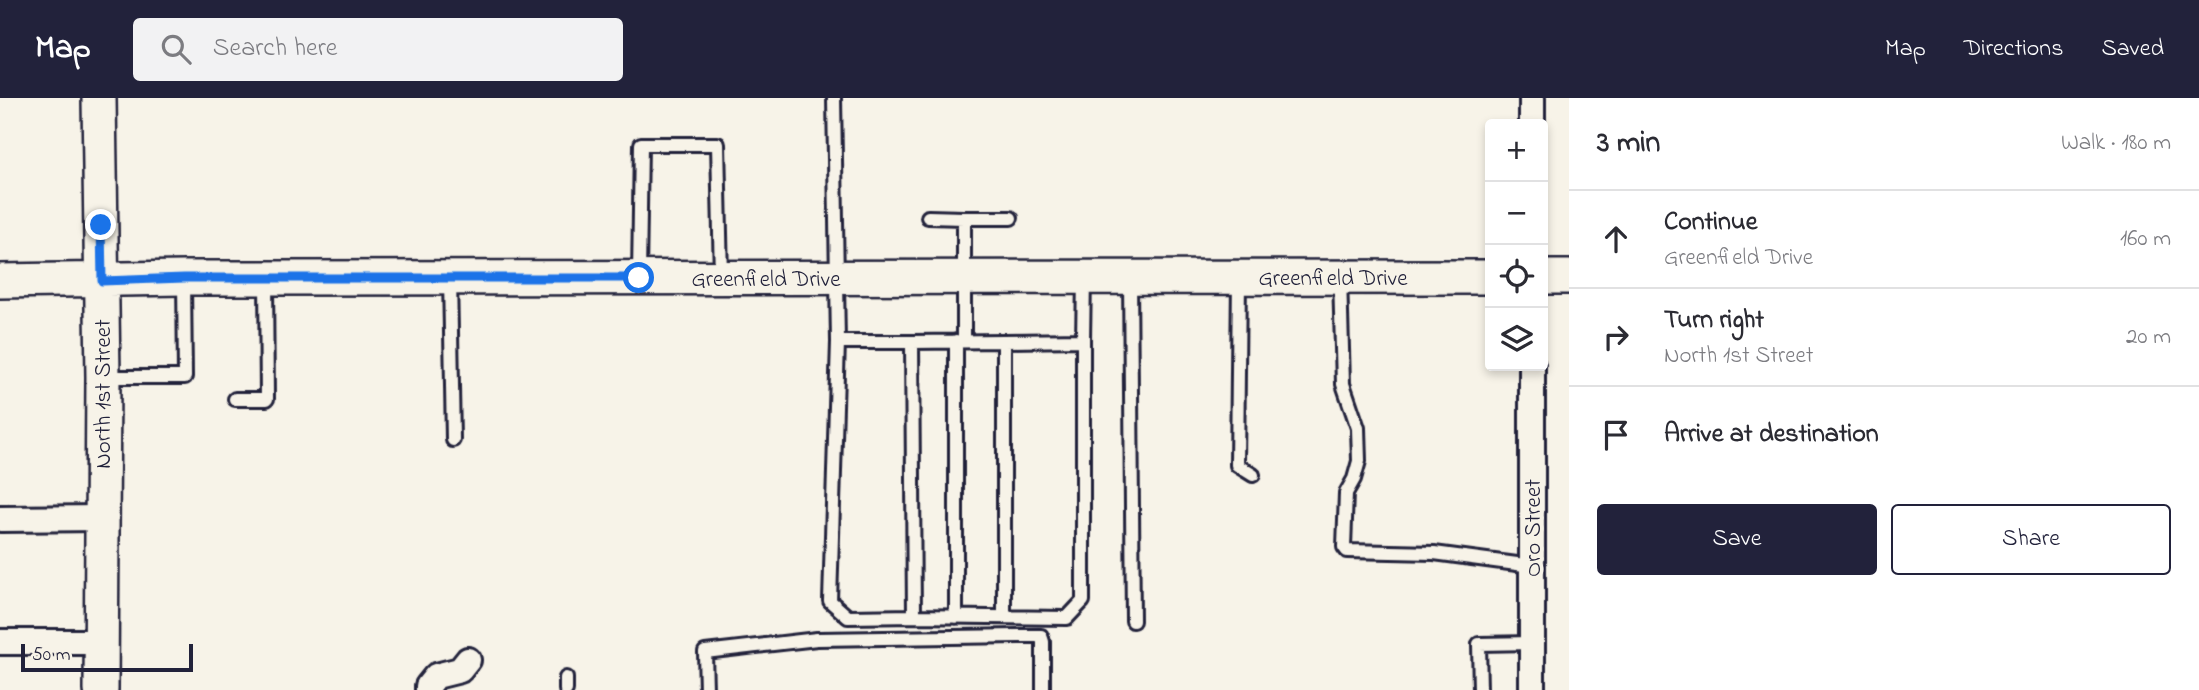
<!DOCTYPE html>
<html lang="en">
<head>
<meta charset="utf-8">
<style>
  :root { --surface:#fff; --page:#f2f2f3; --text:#2b2b33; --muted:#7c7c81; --line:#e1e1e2; --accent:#22223b }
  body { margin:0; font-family:"Indie Flower",sans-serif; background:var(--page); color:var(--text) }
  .controls { position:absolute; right:21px; top:21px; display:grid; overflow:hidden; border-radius:7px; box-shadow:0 4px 10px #0003 }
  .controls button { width:63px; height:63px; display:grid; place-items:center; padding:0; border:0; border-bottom:2px solid var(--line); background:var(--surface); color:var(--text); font:35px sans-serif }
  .scale { position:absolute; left:21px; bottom:18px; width:172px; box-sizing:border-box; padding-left:7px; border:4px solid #22223b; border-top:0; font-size:19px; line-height:24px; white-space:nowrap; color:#22223b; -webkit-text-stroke:5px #f7f3e8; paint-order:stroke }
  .stop { position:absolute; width:21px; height:21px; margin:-16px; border:5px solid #1a73e8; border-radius:50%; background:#fff }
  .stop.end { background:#1a73e8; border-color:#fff; box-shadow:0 2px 7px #0008 }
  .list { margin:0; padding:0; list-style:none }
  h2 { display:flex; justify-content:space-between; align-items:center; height:91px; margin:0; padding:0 28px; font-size:30px }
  h2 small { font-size:23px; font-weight:400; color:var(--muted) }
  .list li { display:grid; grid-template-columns:46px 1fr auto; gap:21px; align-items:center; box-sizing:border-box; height:98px; padding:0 28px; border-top:2px solid var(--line) }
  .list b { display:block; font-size:26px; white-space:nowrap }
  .list p { margin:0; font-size:23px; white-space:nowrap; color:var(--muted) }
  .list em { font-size:23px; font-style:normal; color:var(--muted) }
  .actions { display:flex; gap:14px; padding:21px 28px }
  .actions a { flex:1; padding:16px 0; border:2px solid var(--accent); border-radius:7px; text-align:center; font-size:24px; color:var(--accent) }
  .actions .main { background:var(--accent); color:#fff }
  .icon { flex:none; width:38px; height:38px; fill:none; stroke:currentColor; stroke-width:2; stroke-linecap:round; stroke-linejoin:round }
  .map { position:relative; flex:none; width:1569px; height:592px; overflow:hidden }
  header { display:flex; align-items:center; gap:42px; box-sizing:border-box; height:98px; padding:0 35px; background:var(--accent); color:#fff }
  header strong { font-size:33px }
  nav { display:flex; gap:38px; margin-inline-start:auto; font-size:24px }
  .search { width:490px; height:63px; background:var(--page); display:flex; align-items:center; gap:18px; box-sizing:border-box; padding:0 24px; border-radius:7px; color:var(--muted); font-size:26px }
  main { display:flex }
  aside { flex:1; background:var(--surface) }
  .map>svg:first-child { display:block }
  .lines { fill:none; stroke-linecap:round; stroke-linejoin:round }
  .lane-casing { stroke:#22223b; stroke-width:18 }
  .street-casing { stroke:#22223b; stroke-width:30 }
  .secondary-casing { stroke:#22223b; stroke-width:38 }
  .lane { stroke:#f7f3e8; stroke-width:12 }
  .street { stroke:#f7f3e8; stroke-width:24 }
  .secondary { stroke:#f7f3e8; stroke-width:33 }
  .route { stroke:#1a73e8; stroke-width:9 }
  .labels { text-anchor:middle; stroke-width:7; stroke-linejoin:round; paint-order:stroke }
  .street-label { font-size:23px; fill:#22223b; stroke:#f7f3e8 }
</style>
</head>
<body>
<header>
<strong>Map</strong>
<div class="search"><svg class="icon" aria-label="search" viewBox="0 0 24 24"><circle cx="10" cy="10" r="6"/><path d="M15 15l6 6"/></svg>Search here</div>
<nav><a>Map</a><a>Directions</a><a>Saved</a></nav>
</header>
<main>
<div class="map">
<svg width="1569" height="592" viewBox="0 0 1569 592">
  <rect width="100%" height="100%" fill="#f7f3e8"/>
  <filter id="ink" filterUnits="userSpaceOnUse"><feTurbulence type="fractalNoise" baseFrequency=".0143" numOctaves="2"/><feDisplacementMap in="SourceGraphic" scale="14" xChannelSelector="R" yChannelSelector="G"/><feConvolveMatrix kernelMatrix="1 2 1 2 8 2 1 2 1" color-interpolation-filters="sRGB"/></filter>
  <g filter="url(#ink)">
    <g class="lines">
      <defs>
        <path id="lane" d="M834,0l4,244h74
          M928,119l36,1
          M639,178l2,-132h77l3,133
          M1340,179l3,107 15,44 1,33 -5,18 -8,14 -2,54 3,4 87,2 98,13
          M450,180l3,162
          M1130,180l3,343
          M1239,180l-2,187 16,10
          M1083,242v261l-16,17 -153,-2 -2,-274z
          M1083,242l1,-63
          M956,243v276
          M964,243v-123h47
          M838,244l-8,259 18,16 66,-1
          M103,279h82l-1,-98
          M235,301h32l-1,-120
          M1004,519v-276
          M566,580v12
          M706,592l-1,-38 112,-13 202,-3h22l2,6v48
          M1480,592l-1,-46 53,-1"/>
        <path id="street" d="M1532,0v26
          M1532,268v324
          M0,421l102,-1
          M0,544h101
          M428,592v-4l8,-10 24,-6 8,-10"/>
        <path id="secondary" d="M99,0l4,279 -2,313
          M1543,179h26
          M0,183l184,-3 1306,-1"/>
      </defs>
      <use href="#lane" class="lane-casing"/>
      <use href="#street" class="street-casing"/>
      <use href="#secondary" class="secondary-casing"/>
      <use href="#lane" class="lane"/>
      <use href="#street" class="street"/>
      <use href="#secondary" class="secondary"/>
    </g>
  </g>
  <g class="lines" filter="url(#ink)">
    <path class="route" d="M101,127l1,56 82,-3h455"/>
  </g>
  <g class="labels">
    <g class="street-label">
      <text x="1333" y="187">Greenfield Drive</text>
      <text x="766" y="188">Greenfield Drive</text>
      <text transform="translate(102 296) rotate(-90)" y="8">North 1st Street</text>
      <text transform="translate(1532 430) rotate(-90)" y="8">Oro Street</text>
    </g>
  </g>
</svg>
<div class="controls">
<button>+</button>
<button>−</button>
<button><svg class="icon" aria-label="locate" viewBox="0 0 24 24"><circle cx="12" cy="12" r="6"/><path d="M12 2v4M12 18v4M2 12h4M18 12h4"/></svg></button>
<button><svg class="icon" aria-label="layers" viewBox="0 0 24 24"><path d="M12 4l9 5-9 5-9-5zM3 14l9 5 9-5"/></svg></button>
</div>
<div class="scale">50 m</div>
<div class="stop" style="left:639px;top:180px"></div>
<div class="stop end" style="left:101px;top:127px"></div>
</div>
<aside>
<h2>3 min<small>Walk · 180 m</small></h2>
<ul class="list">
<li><svg class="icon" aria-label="ahead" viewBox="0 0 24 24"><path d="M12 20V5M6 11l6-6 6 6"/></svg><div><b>Continue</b><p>Greenfield Drive</p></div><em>160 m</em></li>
<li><svg class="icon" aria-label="right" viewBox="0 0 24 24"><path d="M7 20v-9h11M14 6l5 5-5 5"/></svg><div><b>Turn right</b><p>North 1st Street</p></div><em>20 m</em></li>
<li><svg class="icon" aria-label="arrive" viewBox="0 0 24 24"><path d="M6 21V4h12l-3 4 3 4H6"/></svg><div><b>Arrive at destination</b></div></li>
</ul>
<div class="actions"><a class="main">Save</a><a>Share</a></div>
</aside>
</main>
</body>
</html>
